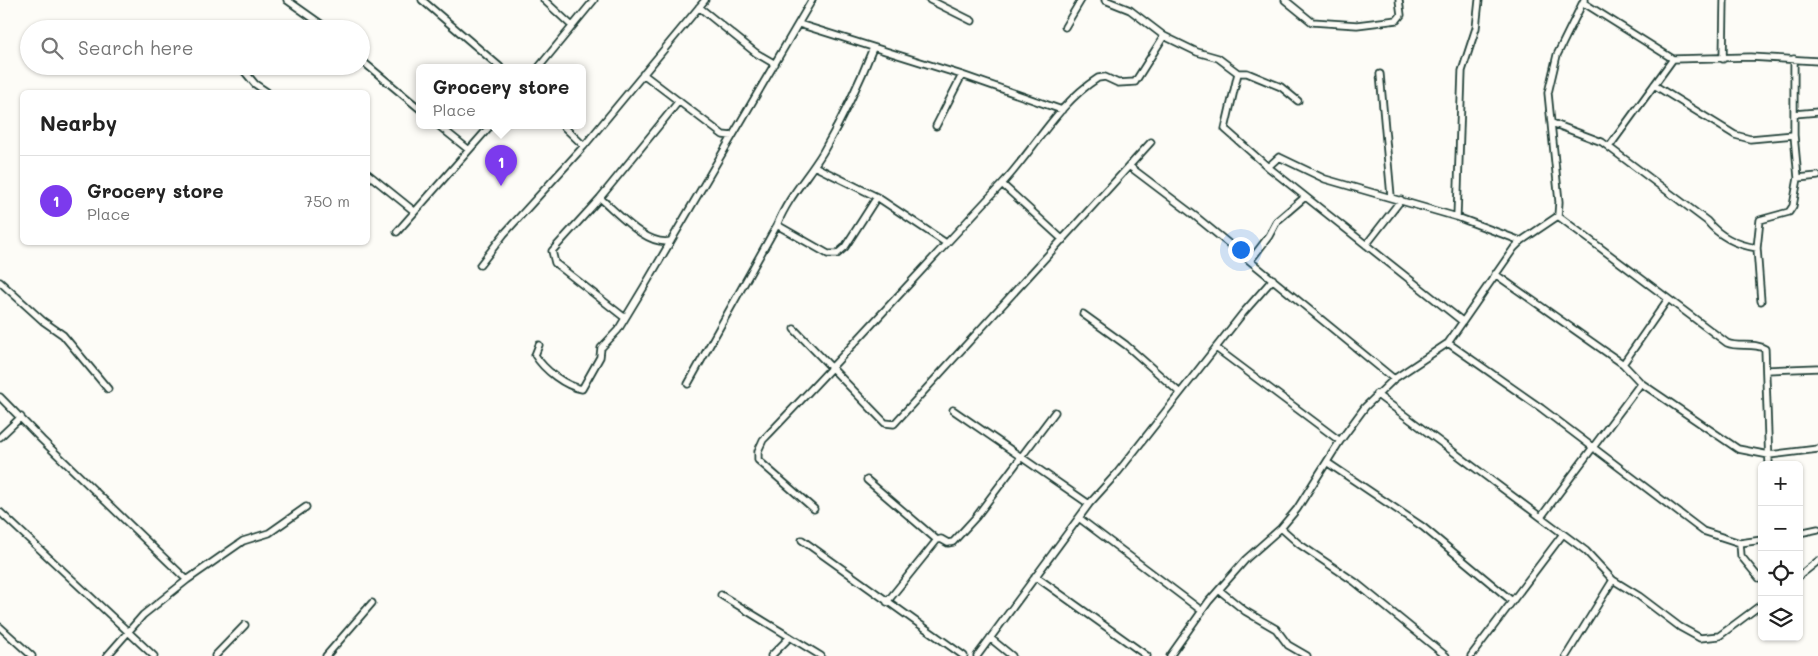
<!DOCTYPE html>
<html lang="en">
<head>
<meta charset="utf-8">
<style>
  :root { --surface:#fff; --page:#f6f6f6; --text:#222; --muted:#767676; --line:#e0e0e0; --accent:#7c3aed }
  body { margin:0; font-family:Mali,sans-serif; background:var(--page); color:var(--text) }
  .controls { position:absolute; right:15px; bottom:15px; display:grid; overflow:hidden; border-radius:8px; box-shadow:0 1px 4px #0004 }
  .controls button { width:45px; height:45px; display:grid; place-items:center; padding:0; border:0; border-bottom:1px solid var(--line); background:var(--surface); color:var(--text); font:25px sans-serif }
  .you { position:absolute; left:1240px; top:249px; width:18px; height:18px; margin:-12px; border:4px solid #fff; border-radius:50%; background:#1a73e8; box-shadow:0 0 0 8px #1a73e833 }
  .badge { display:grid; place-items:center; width:32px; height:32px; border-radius:50%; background:var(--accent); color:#fff; font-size:16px; font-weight:700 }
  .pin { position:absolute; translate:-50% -41px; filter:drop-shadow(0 1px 2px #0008) }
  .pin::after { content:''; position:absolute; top:26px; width:18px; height:15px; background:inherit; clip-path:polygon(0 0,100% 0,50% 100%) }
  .popup { position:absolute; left:416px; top:64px; width:170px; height:65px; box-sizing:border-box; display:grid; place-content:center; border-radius:8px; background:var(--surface); filter:drop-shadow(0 1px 4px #0005); font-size:16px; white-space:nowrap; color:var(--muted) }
  .popup b { font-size:19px; color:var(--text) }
  .popup::after { content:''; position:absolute; left:50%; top:100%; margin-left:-10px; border:10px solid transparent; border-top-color:var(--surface) }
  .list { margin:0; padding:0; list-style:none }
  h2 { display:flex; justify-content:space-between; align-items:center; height:65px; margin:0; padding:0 20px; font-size:21px }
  h2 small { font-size:16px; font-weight:400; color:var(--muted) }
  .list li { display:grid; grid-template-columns:32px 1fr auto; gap:15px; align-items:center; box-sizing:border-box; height:90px; padding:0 20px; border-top:1px solid var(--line) }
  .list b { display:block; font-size:19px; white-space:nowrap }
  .list p { margin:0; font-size:16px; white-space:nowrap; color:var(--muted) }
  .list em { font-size:16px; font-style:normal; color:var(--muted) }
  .icon { flex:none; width:28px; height:28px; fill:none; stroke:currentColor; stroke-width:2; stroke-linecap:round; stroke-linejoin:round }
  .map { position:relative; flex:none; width:1818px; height:656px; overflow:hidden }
  .search { position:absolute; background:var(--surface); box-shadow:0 1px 4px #0004; left:20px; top:20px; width:350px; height:55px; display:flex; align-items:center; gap:12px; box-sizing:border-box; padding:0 18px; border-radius:28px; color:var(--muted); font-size:19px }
  .panel { position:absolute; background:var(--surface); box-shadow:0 1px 4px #0004; left:20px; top:90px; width:350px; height:155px; border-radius:8px }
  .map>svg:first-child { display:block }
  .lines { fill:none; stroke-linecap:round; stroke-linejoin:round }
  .minor-casing { stroke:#1f3d34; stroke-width:9 }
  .minor { stroke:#fdfcf7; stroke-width:5.5 }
</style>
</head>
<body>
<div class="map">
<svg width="1818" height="656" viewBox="0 0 1818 656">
  <rect width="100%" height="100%" fill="#fdfcf7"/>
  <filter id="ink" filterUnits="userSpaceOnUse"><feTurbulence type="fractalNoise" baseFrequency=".02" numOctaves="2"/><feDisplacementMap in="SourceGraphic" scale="10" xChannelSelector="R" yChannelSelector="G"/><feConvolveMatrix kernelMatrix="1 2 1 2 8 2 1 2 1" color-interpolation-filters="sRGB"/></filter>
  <g filter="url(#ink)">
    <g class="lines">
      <defs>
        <path id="minor" d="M287,0l41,29
          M422,0l78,67
          M544,0l28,26
          M930,0l42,21
          M1105,0l25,10 34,26 33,16 21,6 20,15h9l34,14 17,14
          M1285,0l27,22 45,3 40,-5 4,-5 -2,-15
          M1584,0l-27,55 -9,38 11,109 -1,14 169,127c11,5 28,-1 38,6l4,116
          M1584,3l89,56 -64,88
          M699,7l57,46 19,11
          M799,24l163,51 100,35
          M1065,27l16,-27
          M1673,59l77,-2 68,4
          M1723,59l1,-59
          M361,60l59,49
          M240,66l15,18 12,8
          M539,67l55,-67
          M1238,73l-13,56 43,38 194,154
          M643,74l80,61 9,1
          M1380,74l11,122
          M1654,85l81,50 15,4 44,-4
          M1794,114l24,-2
          M1552,123l50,19 105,79c13,16 30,24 50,27l3,-28 29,-8 4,-6 5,-28 -4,-43v-76
          M438,125l31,25
          M562,125l22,21
          M936,126l26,-51
          M814,166l63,31 69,46
          M1129,166l66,50 199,163
          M1268,167l11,-10 46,22 132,38 64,24
          M368,174l46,37
          M1798,178l20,-2
          M1002,184l61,56
          M600,198c18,15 47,49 71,43
          M1457,217l5,-146 14,-43 3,-28
          M777,225l51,29h9l8,-7 32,-50
          M397,232l94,-107
          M1366,245l35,-45
          M1757,248l4,53
          M1250,261l19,-25 8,-15 28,-24
          M480,265l24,-31 80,-88 121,-146
          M1495,274l128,90 18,19 97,66 31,6 49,-6
          M0,282l43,39 20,14 45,54
          M1083,314l43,31 54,48
          M625,318l-70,-55 -3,-12 48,-53 79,-97
          M794,329l91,94 9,1 257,-282
          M1448,343l93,65 162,123 37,12 22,-3
          M539,345l-4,10c9,15 30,31 47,34l18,-32 1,-9 17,-18 26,-43 168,-287
          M1216,348l124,93
          M1623,364l45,-65
          M1767,370l51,-2
          M688,384l89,-159c11,-28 31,-48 46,-73 19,-33 36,-68 50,-104
          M1376,394l210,157 27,29 26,16 41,31 20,11 19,-2 43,-32
          M0,397l42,43 145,140
          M953,410l136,94
          M0,437l21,-20
          M1328,463l95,64 89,74
          M867,480l70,60
          M814,509l-56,-49v-9l5,-11c81,-84 159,-171 238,-255 33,-35 56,-81 97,-107l7,-1 13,6 17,-1 29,-46
          M0,512l154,144
          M1541,517l100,-134
          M1079,518l123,93
          M1281,528l18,16 56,38 91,74
          M1799,533l19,-4
          M802,540l162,116
          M1740,543l1,13 18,22
          M1035,576l112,80
          M1799,576l19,-15
          M1219,590l26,21 31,18 12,16 19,11
          M721,595l100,61
          M887,602l50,-62 4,-1 7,4 5,-1 23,-25 79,-105
          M0,627l32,29
          M990,638l22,18
          M107,656l36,-41 44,-35 56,-39 26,-8 37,-26
          M215,656l30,-31
          M326,656l46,-53
          M771,656l19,-19
          M977,656l112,-152 29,-32 125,-159 30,-34
          M1170,656l39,-55 37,-42 35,-31 16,-19 43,-68 25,-34 29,-28 54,-36 66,-95 7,-7 37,-25
          M1471,656l92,-122
          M1566,656l47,-76"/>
      </defs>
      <use href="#minor" class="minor-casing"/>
      <use href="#minor" class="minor"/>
    </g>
  </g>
</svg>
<div class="controls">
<button>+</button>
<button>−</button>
<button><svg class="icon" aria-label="locate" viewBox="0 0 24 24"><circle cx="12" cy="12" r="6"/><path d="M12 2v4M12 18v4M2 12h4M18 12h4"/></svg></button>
<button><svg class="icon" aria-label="layers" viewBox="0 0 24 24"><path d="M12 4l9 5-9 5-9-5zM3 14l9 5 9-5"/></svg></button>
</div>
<div class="you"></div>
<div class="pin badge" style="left:501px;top:186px">1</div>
<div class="popup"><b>Grocery store</b>Place</div>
<div class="search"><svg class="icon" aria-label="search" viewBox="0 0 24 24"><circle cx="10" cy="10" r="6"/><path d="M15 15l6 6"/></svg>Search here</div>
<section class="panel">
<h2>Nearby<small></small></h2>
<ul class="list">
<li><span class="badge">1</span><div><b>Grocery store</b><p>Place</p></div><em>750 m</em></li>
</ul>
</section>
</div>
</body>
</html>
